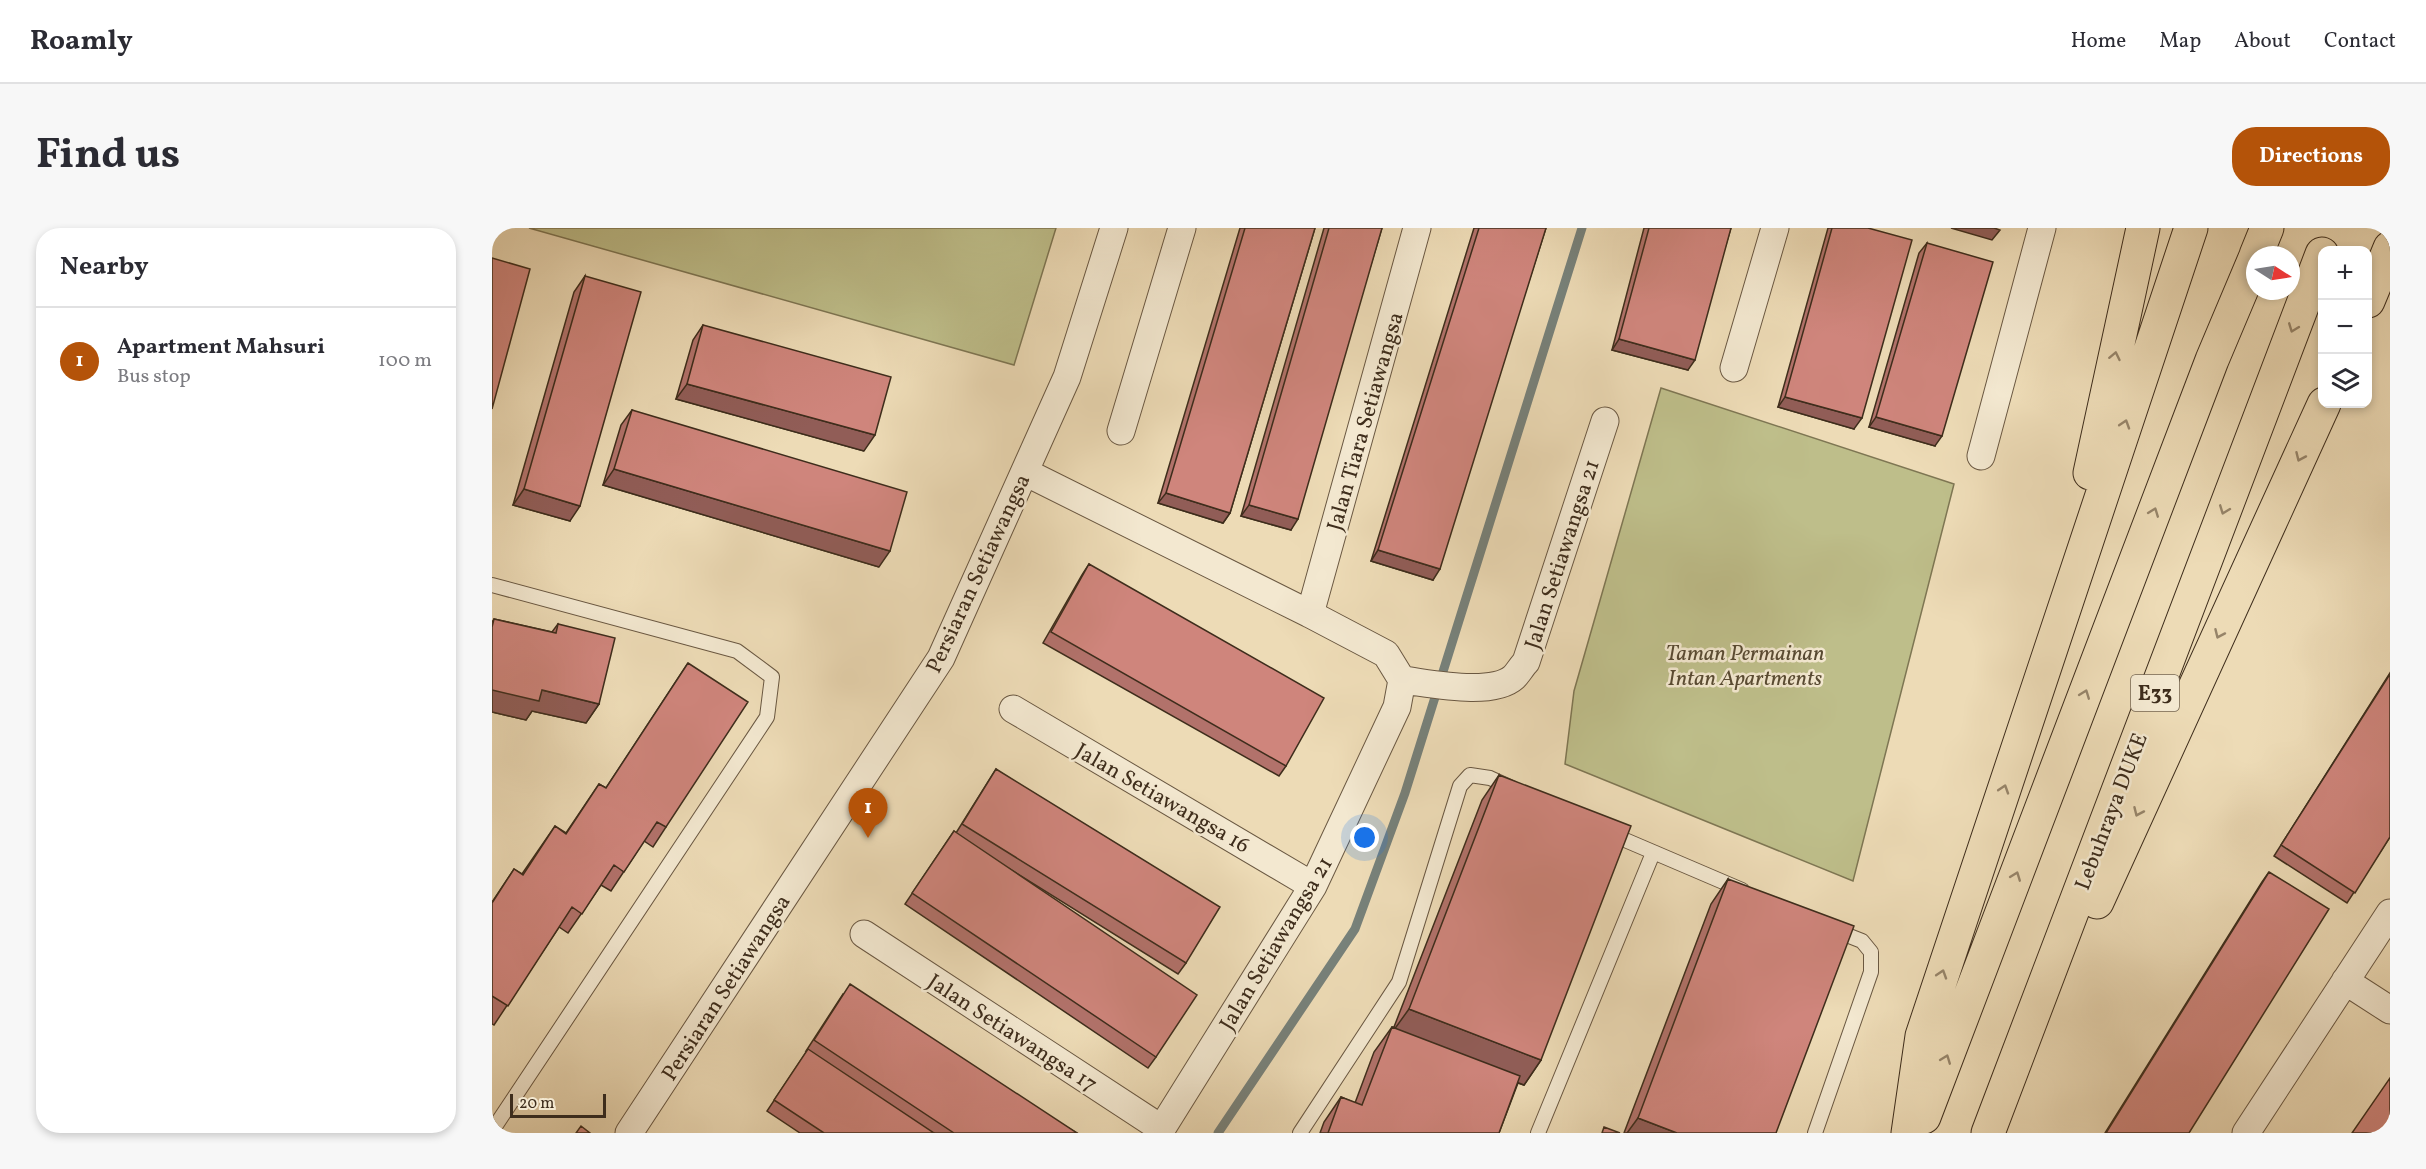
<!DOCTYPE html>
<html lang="en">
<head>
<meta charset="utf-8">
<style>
  :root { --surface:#fff; --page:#f7f7f7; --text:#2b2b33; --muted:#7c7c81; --line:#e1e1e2; --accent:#b45309 }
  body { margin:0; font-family:Vollkorn,serif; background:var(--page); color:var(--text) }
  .controls { position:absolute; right:18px; top:18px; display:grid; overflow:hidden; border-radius:12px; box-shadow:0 3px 9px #0003 }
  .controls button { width:54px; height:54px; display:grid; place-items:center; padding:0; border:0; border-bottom:2px solid var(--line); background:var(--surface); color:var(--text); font:30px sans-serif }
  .compass { position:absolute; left:1754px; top:18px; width:54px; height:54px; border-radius:50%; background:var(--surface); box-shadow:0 3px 9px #0003; rotate:102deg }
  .scale { position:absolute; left:18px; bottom:15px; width:96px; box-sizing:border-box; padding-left:6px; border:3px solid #3e2d1c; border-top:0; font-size:16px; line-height:21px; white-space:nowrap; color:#3e2d1c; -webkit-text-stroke:4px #f3e8d0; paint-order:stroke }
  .you { position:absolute; left:873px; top:610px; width:21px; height:21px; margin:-15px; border:4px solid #fff; border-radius:50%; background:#1a73e8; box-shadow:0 0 0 9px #1a73e833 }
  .badge { display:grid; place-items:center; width:39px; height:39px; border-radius:50%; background:var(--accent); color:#fff; font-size:20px; font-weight:700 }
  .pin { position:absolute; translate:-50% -50px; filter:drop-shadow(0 2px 3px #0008) }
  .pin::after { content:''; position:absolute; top:32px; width:21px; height:18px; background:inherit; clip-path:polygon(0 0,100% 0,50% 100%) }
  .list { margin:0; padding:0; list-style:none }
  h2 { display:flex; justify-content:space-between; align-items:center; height:78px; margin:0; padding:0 24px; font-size:26px }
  h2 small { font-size:20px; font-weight:400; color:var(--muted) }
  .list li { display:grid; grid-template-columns:39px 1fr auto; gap:18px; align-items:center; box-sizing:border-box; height:108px; padding:0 24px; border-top:2px solid var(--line) }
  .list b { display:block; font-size:22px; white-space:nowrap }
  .list p { margin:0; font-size:20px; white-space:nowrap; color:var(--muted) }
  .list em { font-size:20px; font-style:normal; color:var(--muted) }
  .icon { flex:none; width:33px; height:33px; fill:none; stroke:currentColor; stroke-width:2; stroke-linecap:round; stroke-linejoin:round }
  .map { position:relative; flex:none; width:1898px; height:905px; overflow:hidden; border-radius:24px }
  header { display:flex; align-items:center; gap:36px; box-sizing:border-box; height:84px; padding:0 30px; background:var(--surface); border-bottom:2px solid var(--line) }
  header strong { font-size:28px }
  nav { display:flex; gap:33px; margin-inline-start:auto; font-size:21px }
  .intro { display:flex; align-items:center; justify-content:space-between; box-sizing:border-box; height:144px; padding:0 36px }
  h1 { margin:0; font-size:42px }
  .button { padding:15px 27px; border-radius:24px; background:var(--accent); color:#fff; font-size:21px; font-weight:700 }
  main { display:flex; gap:36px; padding:0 36px }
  aside { flex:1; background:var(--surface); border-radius:24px; box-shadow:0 3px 9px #0003 }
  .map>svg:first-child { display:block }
  .green { fill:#bebe8a; stroke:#7e7653; stroke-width:1.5 }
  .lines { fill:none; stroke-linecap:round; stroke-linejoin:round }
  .stream { stroke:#77817a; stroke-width:9 }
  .lane-casing { stroke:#6a5842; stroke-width:16 }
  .street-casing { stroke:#6a5842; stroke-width:29 }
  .highway-casing { stroke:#3e2d1c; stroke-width:35 }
  .lane { stroke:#f3e8d0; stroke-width:14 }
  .street { stroke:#f3e8d0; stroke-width:27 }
  .highway { stroke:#eddbb6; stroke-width:33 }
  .wall { fill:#b2726b; stroke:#3e2d1c; stroke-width:1.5 }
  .shaded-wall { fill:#915d57; stroke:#3e2d1c; stroke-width:1.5 }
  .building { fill:#cf857c; stroke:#3e2d1c; stroke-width:1.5 }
  .oneway { stroke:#968469 }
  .labels { text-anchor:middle; stroke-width:5; stroke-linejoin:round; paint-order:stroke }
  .shield { fill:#f3e8d0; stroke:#746552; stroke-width:1.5 }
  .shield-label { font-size:21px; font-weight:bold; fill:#3e2d1c }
  .street-label { font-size:22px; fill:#3e2d1c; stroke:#f3e8d0 }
  .park-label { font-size:22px; font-style:italic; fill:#584a32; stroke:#f3e8d0 }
</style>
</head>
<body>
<header>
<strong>Roamly</strong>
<nav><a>Home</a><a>Map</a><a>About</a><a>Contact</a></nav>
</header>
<div class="intro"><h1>Find us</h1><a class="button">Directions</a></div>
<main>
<aside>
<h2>Nearby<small></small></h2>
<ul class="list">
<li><span class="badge">1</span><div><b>Apartment Mahsuri</b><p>Bus stop</p></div><em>100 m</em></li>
</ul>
</aside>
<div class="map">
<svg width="1898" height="905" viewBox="0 0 1898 905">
  <rect width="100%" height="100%" fill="#eddbb6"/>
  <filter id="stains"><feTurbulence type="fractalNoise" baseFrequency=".00333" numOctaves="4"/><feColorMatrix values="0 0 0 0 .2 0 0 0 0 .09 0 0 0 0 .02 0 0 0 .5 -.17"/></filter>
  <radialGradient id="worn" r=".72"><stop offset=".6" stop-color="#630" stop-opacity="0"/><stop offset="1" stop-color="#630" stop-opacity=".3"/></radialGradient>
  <path class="green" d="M37,0h527l-42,137z
    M1169,160l293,96 -101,397 -288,-117 9,-73z"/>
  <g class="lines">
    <path class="stream" d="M726,905l137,-204 50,-136 177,-565"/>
    <defs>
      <path id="lane" d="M0,357l245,66 35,26 -5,40 -275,414
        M1119,606l131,56
        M808,905l99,-151 61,-196 10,-11 20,3 22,10
        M1046,905l115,-280
        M1323,905l56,-161v-20l-9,-11 -28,-11"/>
      <path id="street" d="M1242,140l41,-140
        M629,203l61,-203
        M1489,228l61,-228
        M533,244l285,142 76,40 16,26 -5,27 -84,179 -154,247
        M818,386l107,-386
        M910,452c27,3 90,17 112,-3 4,-4 8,-11 12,-15l79,-241
        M521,481l300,177
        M372,706l298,195
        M1853,753l45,29
        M137,905l312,-475 126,-281 47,-149
        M1754,905l144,-220"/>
      <path id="highway" d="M1764,27l11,-27
        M1876,73l22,-53
        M1598,245l53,-245
        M1605,674l227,-498
        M1432,889l288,-757 43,-102
        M1416,905l14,-97 269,-808
        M1496,905l334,-879"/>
    </defs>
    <use href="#lane" class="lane-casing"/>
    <use href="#street" class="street-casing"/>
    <use href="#highway" class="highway-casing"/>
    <use href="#lane" class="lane"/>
    <use href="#street" class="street"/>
    <use href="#highway" class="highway"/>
  </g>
  <path class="wall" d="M748,0h75l-85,285 -7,10 -65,-20z
    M832,0h58l-91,302 -50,-14z
    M982,0h72l-113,352 -62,-19z
    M1152,0h87l-43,142 -76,-20z
    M1336,0h40l-14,201 -76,-22z
    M1435,15l8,203 -66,-19 50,-174z
    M93,48l-15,245 -57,-16 61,-213z
    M211,97l161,126 -188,-52 17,-59z
    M140,182l247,157 -276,-82 18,-60z
    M597,336l197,202 -7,10 -236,-133 39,-68z
    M2,391l58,13 6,-8 41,80 -13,19 -54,-12 -6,9 -34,-8v-90z
    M196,435l-22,164 -13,20 -9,-6 -33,50 -10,-6 -33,48 -9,-6 -65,98 -2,-1v-122l22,-33 8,5 33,-48 11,7 33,-49 7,4z
    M1898,445v164l-43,66 -73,-47z
    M504,541l190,194 -8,11 -170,-106 148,189 -8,11 -243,-164 49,-73 2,2z
    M1007,547l42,285 -17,25 -6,-2 -19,50h-179l4,-11 17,-25 14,6 19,-51 18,-25h2l88,-227z
    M1777,644l-80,261h-84l157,-251z
    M1236,651l48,254h-152l87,-229z
    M351,766l234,139h-277l-33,-22 40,-60h-1z"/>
  <path class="shaded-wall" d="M1459,0h43l6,2 -8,10z
    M1127,111l76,21 -7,10 -76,-20z
    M195,156l188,51 -11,16 -188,-52z
    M1293,169l77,21 -8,11 -76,-22z
    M1384,189l66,19 -7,10 -66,-19z
    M122,241l276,82 -11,16 -276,-82z
    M32,261l56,17 -10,15 -57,-16z
    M674,265l64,20 -7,10 -65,-20z
    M757,277l49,14 -7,11 -50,-14z
    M886,322l62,19 -7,11 -62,-19z
    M0,462h50l57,14 -13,19 -54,-12 -6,9 -34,-8z
    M917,781l132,51 -17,25 -133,-51z
    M1146,890l39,15h-50z"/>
  <path class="building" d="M753,0h70l-85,285 -64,-20z
    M837,0h53l-84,291 -49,-14z
    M987,0h67l-106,341 -62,-19z
    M1157,0h82l-36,132 -76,-21z
    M1340,0h36l44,12 -50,178 -77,-21z
    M1435,15l66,19 -51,174 -66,-19z
    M0,30l38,11 -38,140z
    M93,48l56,16 -61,214 -56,-17z
    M211,97l188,52 -16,58 -188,-51z
    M140,182l275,82 -17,59 -276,-82z
    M597,336l235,134 -38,68 -235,-134z
    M2,391l62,14 2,-9 57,14 -16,66 -57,-14 -3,11 -47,-11v-63z
    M196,435l60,39 -82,125 -9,-5 -33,50 -10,-7 -32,49 -10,-7 -64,99 -16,-10v-93l22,-34 9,6 32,-49 11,8 33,-50 7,4z
    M1898,446v163l-35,56 -74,-48z
    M504,541l224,138 -34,56 -224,-139z
    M1007,547l132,51 -90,234 -132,-51z
    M462,603l243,164 -41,62 -244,-164z
    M1777,644l60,37 -140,224h-83z
    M1236,651l126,47 -78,207h-99l-39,-15z
    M358,756l227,149h-123l-140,-93z
    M900,799l128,49 -21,57h-171l13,-36 21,8z
    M316,821l126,84h-110l-50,-33z
    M1898,850v55h-38z
    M89,898l9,7h-14z
    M1112,899l16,6h-18z"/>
  <defs><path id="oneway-chevron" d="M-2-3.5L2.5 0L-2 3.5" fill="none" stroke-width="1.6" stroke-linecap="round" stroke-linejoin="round" transform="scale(1.5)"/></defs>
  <g class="oneway">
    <use href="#oneway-chevron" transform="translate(1801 100) rotate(111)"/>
    <use href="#oneway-chevron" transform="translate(1623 128) rotate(-78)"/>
    <use href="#oneway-chevron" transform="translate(1633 196) rotate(-72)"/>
    <use href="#oneway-chevron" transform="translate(1808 229) rotate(114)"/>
    <use href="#oneway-chevron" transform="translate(1732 282) rotate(111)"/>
    <use href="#oneway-chevron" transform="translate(1662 284) rotate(-69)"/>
    <use href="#oneway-chevron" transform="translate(1727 406) rotate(114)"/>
    <use href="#oneway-chevron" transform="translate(1593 466) rotate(-69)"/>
    <use href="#oneway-chevron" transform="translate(1512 561) rotate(-72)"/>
    <use href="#oneway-chevron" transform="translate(1646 584) rotate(114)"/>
    <use href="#oneway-chevron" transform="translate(1524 648) rotate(-69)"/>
    <use href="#oneway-chevron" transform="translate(1450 746) rotate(-72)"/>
    <use href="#oneway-chevron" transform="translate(1454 831) rotate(-69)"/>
  </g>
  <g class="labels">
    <rect class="shield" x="1639" y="447" width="48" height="36" rx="4.5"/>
    <g class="shield-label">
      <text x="1663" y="472">E33</text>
    </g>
    <g class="street-label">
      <text transform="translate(872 193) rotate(-74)" y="8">Jalan Tiara Setiawangsa</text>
      <text transform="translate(1069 326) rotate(-72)" y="8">Jalan Setiawangsa 21</text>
      <text transform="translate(485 345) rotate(-65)" y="8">Persiaran Setiawangsa</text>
      <text transform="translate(671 569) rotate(30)" y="8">Jalan Setiawangsa 16</text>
      <text transform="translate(1618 583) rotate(-69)" y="8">Lebuhraya DUKE</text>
      <text transform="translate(783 715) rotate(-59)" y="8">Jalan Setiawangsa 21</text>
      <text transform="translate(233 759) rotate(-57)" y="8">Persiaran Setiawangsa</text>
      <text transform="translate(521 804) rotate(33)" y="8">Jalan Setiawangsa 17</text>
    </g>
    <g class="park-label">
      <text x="1253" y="432">Taman Permainan<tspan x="1253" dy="25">Intan Apartments</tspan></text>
    </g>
  </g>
  <rect width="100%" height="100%" filter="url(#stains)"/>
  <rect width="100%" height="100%" fill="url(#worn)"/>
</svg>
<div class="controls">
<button>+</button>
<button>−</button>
<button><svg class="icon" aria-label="layers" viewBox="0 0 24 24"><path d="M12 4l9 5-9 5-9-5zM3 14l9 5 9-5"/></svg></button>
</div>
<svg class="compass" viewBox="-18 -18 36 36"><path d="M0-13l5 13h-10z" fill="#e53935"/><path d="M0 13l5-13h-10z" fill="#7c7c81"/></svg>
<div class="scale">20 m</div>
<div class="you"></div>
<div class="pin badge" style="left:376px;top:610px">1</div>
</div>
</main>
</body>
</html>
